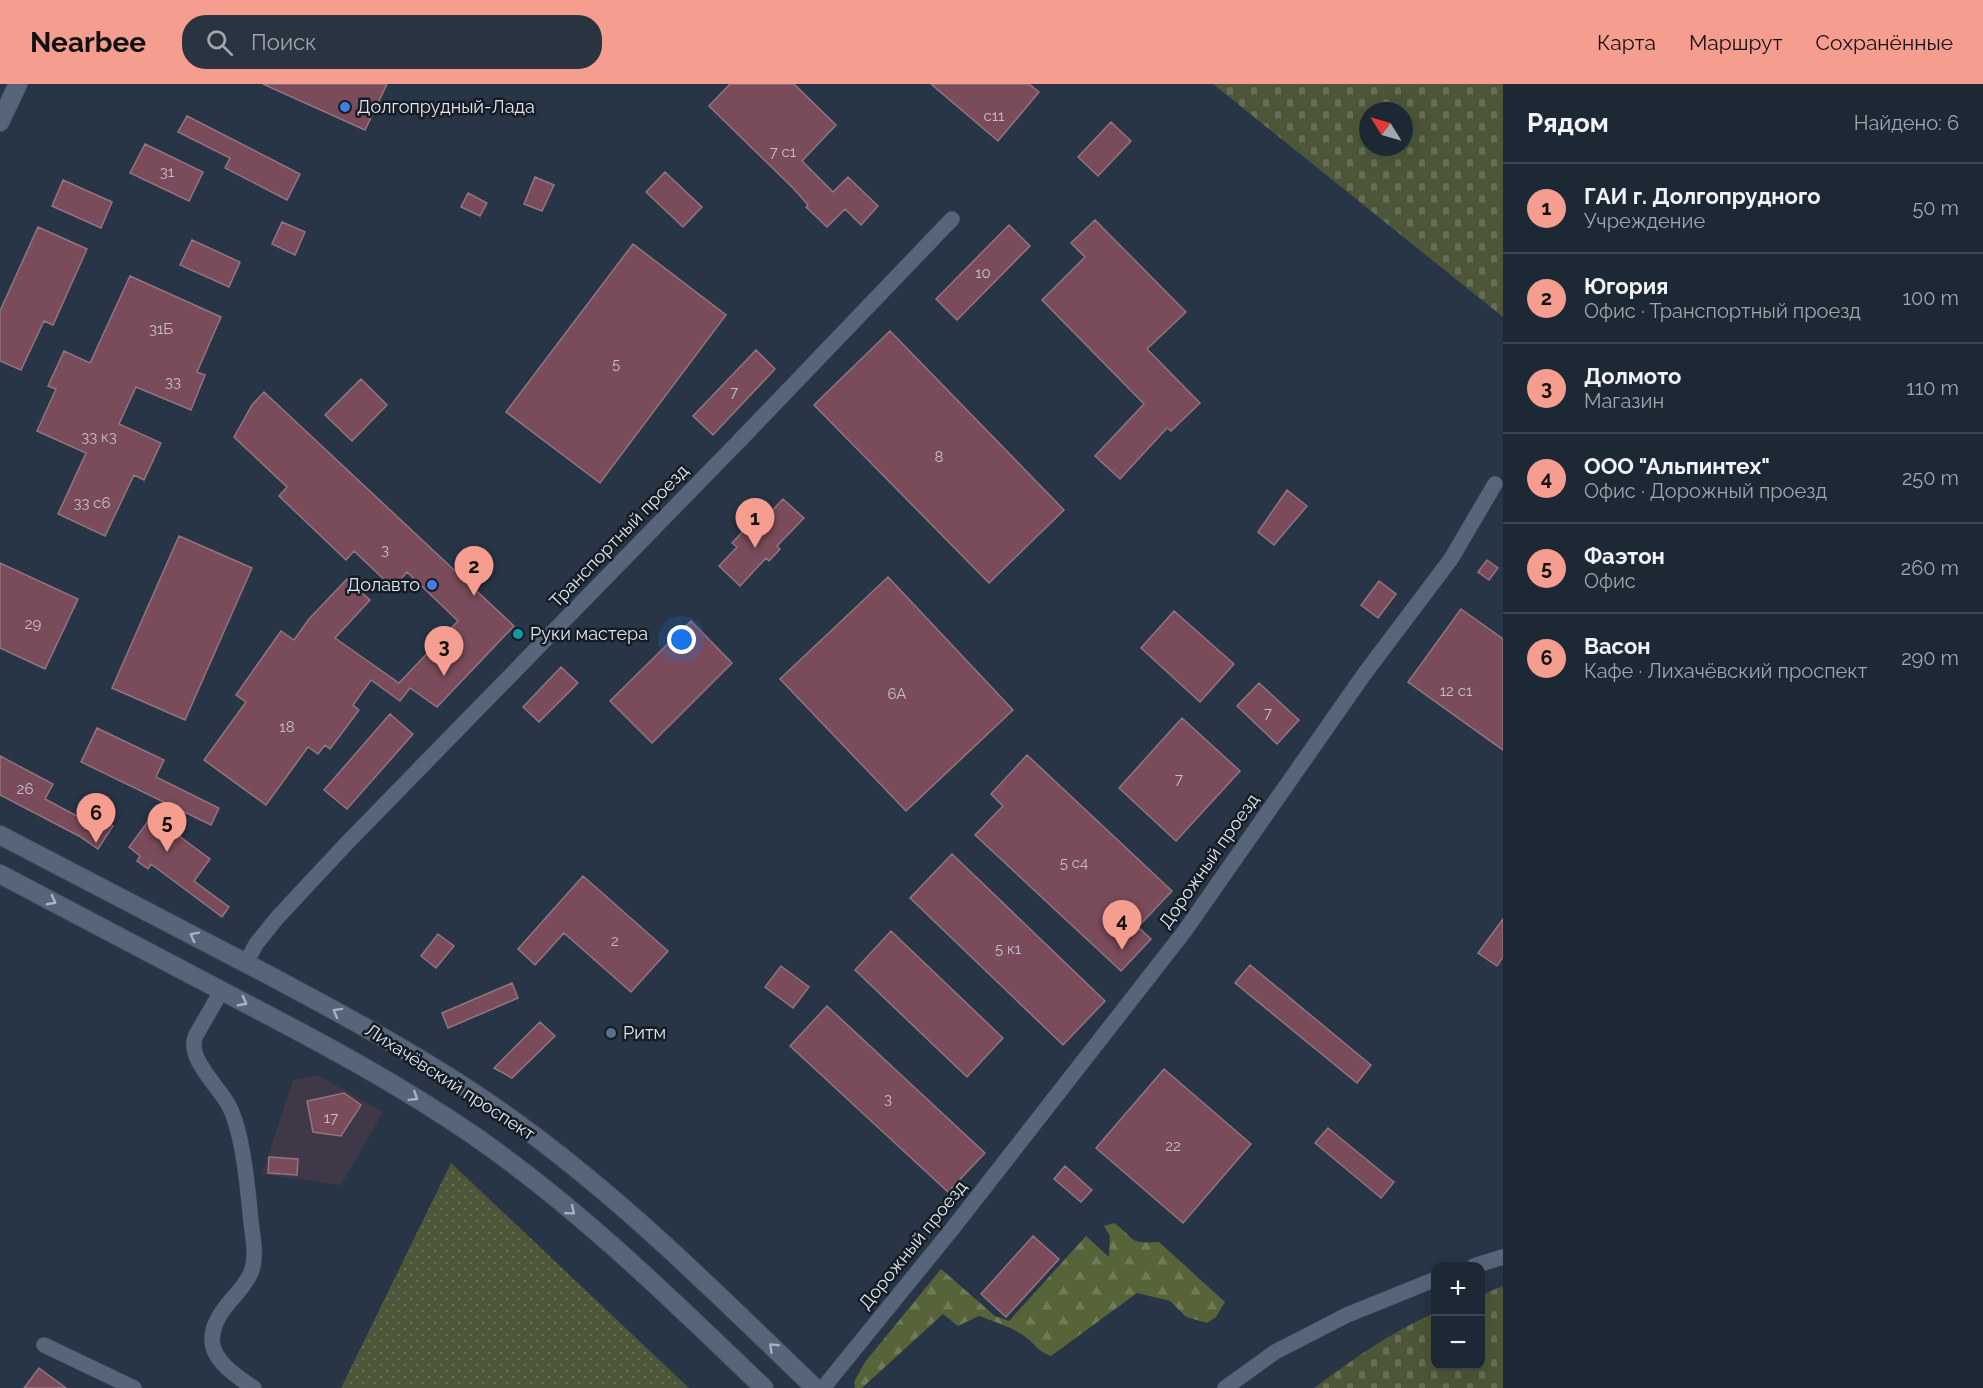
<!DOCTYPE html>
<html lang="ru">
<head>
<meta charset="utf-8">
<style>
  :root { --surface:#1d2835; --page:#2a3441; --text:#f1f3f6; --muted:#a0a6ad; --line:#3b4450; --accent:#f59d8e }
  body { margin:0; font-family:Raleway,sans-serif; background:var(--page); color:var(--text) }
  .controls { position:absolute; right:18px; bottom:18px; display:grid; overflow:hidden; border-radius:12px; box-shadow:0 6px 24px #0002 }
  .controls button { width:54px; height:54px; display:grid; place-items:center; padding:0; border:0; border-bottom:2px solid var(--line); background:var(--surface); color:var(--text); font:30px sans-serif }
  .compass { position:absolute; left:1359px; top:18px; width:54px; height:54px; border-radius:50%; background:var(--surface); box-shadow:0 6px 24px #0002; rotate:307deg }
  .you { position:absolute; left:682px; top:556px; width:21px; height:21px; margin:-15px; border:4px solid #fff; border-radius:50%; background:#1a73e8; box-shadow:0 0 0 9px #1a73e833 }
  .badge { display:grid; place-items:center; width:39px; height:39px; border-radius:50%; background:var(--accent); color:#111; font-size:20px; font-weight:700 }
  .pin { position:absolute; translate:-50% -50px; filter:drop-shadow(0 2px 3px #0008) }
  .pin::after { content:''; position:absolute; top:32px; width:21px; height:18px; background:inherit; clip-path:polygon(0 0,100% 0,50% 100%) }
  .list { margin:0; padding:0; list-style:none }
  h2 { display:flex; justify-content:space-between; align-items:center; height:78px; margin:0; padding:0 24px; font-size:26px }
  h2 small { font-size:20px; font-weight:400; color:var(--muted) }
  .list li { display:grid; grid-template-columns:39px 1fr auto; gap:18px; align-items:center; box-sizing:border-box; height:90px; padding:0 24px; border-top:2px solid var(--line) }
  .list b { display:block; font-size:22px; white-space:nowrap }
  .list p { margin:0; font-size:20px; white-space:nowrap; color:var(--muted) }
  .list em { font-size:20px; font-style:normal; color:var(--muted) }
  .icon { flex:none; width:33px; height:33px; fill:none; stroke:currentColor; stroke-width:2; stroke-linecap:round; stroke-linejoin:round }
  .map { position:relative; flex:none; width:1503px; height:1304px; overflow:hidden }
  header { display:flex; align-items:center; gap:36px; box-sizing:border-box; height:84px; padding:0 30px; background:var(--accent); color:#111 }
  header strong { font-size:28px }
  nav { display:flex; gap:33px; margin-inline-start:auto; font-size:21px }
  .search { width:420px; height:54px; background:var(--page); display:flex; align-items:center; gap:15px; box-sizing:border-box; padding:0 21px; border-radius:24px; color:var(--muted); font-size:22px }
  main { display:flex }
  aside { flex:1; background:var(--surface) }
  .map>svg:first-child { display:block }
  .commercial { fill:#3e3849 }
  .grass { fill:url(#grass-dots) }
  .forest { fill:url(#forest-firs) }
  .cemetery { fill:url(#cemetery-stones); fill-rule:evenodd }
  .building { fill:#7a4b5a; stroke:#92757d; stroke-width:1.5 }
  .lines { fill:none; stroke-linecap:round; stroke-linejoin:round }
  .street-casing { stroke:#455160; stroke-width:16 }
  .secondary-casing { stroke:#455160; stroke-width:20 }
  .street { stroke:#56657a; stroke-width:15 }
  .secondary { stroke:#56657a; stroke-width:18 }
  .oneway { stroke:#a7b2c2 }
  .shop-dot { fill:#3f7fe0; stroke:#161c24; stroke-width:2 }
  .culture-dot { fill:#0f9aa8; stroke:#161c24; stroke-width:2 }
  .service-dot { fill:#5c6f8a; stroke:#161c24; stroke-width:2 }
  .labels { text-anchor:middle; stroke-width:5; stroke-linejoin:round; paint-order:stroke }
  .number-label { font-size:15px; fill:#c4bfcc }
  .poi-label { font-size:18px; fill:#dde6f2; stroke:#161c24; text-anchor:start }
  .street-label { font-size:18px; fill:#dde6f2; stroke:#161c24 }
</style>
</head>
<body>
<header>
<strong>Nearbee</strong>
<div class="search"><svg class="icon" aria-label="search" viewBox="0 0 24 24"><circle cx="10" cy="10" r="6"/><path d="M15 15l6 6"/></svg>Поиск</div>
<nav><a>Карта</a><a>Маршрут</a><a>Сохранённые</a></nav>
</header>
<main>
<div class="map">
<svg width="1503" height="1304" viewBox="0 0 1503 1304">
  <defs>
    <pattern id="grass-dots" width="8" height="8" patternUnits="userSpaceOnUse" patternTransform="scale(1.5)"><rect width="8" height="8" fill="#4d5638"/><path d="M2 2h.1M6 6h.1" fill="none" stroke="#666e55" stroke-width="1.8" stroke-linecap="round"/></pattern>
    <pattern id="forest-firs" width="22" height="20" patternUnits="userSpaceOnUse" patternTransform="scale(1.5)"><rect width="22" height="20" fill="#576439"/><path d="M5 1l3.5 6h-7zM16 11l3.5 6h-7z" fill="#6f7a56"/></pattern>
    <pattern id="cemetery-stones" width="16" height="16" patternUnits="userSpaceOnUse" patternTransform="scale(1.5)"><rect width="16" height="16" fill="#4d5638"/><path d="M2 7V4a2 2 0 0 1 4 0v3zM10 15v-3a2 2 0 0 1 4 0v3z" fill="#666e55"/></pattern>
  </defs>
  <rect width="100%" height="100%" fill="#273547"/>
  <path class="commercial" d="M318,991l65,37 -42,73 -79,-11 31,-94z"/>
  <path class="grass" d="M451,1079l238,225h-348z"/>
  <path class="forest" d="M1114,1139c23,16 12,21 45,19l66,60 -9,15 -9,6 -21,-6 -16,-16 -33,-8 -86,63c-16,-6 -15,-12 -27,-20 -14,-10 -29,-14 -45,-20l-21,10 -15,-12 -81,74h-7l-1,-6 11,-20 76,-93 54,47 14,5 77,-85 23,21 1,-21 -6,-10z"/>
  <path class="cemetery" d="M1213,0h290v233zM1368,27h36v36h-36z
    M1503,1202v102h-189c38,-28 78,-57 121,-75l1,53h44l1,-71z"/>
  <path class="building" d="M263,0h124l-22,46z
    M730,0h64l42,41 -34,36 31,31 15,-15 30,29 -17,19 -16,-16 -18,18 -21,-20 2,-2 -15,-17 -84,-82z
    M931,0h98l10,8 -41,49z
    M187,32l113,58 -13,26 -62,-32 5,-10 -52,-26z
    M1111,38l20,19 -33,35 -20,-19z
    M145,60l58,28 -14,29 -59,-28z
    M665,88l37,35 -19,20 -37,-35z
    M535,93l19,8 -12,26 -18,-7z
    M63,96l49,22 -11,26 -49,-22z
    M468,109l19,10 -7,13 -19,-9z
    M1095,136l91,92 -39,37 53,54 -29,28 -4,-3 -47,51 -25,-23 49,-52 -102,-104 43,-43 -14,-14z
    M282,138l23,10 -10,23 -23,-11z
    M1009,141l21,21 -73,74 -21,-21z
    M38,143l49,22 -34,76 -9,-4 -23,49 -21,-9v-50z
    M192,156l48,22 -11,25 -49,-22z
    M633,160l93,71 -126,168 -94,-71z
    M130,192l91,41 -24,55 8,3 -14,35 -55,-23 -17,37 42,19 -17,37 -10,-5 -29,61 -47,-22 28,-61 -49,-22 19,-42 -8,-3 16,-35 26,12z
    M890,247l174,179 -75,73 -175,-178z
    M756,266l19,19 -62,66 -20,-19z
    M361,295l26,26 -35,36 -27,-26z
    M264,308l250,234 -77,81 -27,-19 -10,13 -29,-21 -18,25 6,5 -29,39 -5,-4 -7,9 -10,-7 -42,58 -62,-45 42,-58 -10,-7 45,-64 13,9 15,-21 38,-40 23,21 -35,38 64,45 59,-62 -51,-49 -14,16 -39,-37 -8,9 -67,-64 8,-9 -53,-50 18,-32z
    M1287,406l20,16 -33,39 -16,-13z
    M783,415l21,19 -27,28 3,3 -11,12 -3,-3 -26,28 -21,-20 18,-19 -5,-4 29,-31 5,5z
    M179,452l73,32 -67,152 -73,-32z
    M1487,476l11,8 -9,12 -11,-8z
    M0,479l78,36 -33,70 -45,-21z
    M888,493l125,133 -107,101 -126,-132z
    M1379,497l17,13 -18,24 -17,-13z
    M1461,525l42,30v111l-95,-68z
    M1174,527l60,53 -34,38 -59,-54z
    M691,537l41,42 -80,80 -42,-42z
    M561,583l17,16 -39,39 -16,-15z
    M1259,599l40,37 -22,24 -40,-38z
    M390,630l23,20 -66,75 -23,-19z
    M1182,634l58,53 -64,70 -57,-53z
    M97,644l67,32 -8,17 63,31 -8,17 -130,-63z
    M1027,671l145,136 -34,36 13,12 -30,32 -146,-136 28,-29 -12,-12z
    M0,672l53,28 -8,15 43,23 5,-9 20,13 -15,23 -19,-13 -79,-41z
    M152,732l58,43 -16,22 35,26 -7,10 -71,-53 -3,5 -11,-8 3,-5 -11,-9z
    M952,770l153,147 -42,44 -153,-147z
    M583,792l85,75 -37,41 -67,-59 -29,32 -17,-16z
    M1503,835v38l-6,9 -19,-13z
    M891,847l112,107 -36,39 -112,-107z
    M438,850l16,12 -18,22 -15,-12z
    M1250,881l121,100 -14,18 -122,-100z
    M781,882l28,21 -16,21 -28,-21z
    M512,899l6,15 -70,30 -6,-15z
    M827,922l158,147 -37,39 -158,-146z
    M540,938l15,14 -43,42 -18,-10z
    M1164,985l87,75 -68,79 -87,-75z
    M344,1009l17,12 -20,31 -28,-4 -6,-31z
    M1328,1044l66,54 -13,16 -66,-55z
    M269,1073l29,2 -1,16 -29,-2z
    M1065,1082l27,24 -11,12 -27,-23z
    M1033,1152l26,23 -53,58 -25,-23z
    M39,1284l27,20h-42z"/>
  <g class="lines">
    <defs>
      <path id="street" d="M246,879l10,-19 21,-26 69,-74 398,-408 208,-217
        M222,906l-26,45c-11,23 23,51 33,71 14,26 19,85 22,116 2,16 6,36 0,50 -5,13 -16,23 -24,33 -32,40 -8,60 27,83
        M1474,1182l29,-9
        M44,1261l90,43
        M823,1304l130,-160 231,-296 181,-259 86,-114 44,-75
        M1225,1304l50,-36 72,-37 89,-36"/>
      <path id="secondary" d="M0,38l18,-38
        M0,751c87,45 174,90 261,136 79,42 158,84 232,135 118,81 219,183 322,282
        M0,790c81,43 163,85 243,128 79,41 157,83 230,133 106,73 198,164 291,253"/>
    </defs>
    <use href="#street" class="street-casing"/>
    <use href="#secondary" class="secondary-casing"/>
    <use href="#street" class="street"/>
    <use href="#secondary" class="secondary"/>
  </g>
  <defs><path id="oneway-chevron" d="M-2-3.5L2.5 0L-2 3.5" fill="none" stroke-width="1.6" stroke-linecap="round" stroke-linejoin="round" transform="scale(1.5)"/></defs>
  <g class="oneway">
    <use href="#oneway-chevron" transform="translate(52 817) rotate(28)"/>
    <use href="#oneway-chevron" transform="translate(194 852) rotate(-153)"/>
    <use href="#oneway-chevron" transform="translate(243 918) rotate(28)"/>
    <use href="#oneway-chevron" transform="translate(337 928) rotate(-151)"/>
    <use href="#oneway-chevron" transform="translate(414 1013) rotate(32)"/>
    <use href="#oneway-chevron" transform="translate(571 1127) rotate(40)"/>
    <use href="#oneway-chevron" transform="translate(773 1263) rotate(-136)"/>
  </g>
  <g class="shop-dot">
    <circle cx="345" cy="23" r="6"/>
    <circle cx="432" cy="501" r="6"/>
  </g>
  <circle class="culture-dot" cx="518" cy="550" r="6"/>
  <circle class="service-dot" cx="611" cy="949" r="6"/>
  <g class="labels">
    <g class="number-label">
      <text x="994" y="37">с11</text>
      <text x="783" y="73">7 с1</text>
      <text x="167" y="93">31</text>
      <text x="983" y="194">10</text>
      <text x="161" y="250">31Б</text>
      <text x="616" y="285">5</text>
      <text x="173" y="303">33</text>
      <text x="734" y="313">7</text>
      <text x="99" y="358">33 к3</text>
      <text x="939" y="378">8</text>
      <text x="92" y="424">33 с6</text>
      <text x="385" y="471">3</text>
      <text x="33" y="545">29</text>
      <text x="1456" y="612">12 с1</text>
      <text x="897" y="615">6А</text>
      <text x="1268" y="634">7</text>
      <text x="287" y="648">18</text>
      <text x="1179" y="700">7</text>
      <text x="25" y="710">26</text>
      <text x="1074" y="784">5 с4</text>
      <text x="615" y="862">2</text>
      <text x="1008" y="870">5 к1</text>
      <text x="888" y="1020">3</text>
      <text x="331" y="1039">17</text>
      <text x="1173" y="1067">22</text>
    </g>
    <g class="poi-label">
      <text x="357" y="29">Долгопрудный-Лада</text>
      <text x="420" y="507" text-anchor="end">Долавто</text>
      <text x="530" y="556">Руки мастера</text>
      <text x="623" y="955">Ритм</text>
    </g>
    <g class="street-label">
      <text transform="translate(619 452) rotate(-46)" y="6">Транспортный проезд</text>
      <text transform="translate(1209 777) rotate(-55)" y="6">Дорожный проезд</text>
      <text transform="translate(450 998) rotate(33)" y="6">Лихачёвский проспект</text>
      <text transform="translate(913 1161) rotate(-51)" y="6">Дорожный проезд</text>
    </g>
  </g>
</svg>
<div class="controls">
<button>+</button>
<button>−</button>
</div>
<svg class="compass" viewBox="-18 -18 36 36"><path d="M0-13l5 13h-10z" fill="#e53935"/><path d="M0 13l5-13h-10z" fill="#a0a6ad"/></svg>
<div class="you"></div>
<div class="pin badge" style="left:755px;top:464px">1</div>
<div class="pin badge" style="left:474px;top:512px">2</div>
<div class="pin badge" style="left:444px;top:592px">3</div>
<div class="pin badge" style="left:1122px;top:866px">4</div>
<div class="pin badge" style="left:167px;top:768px">5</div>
<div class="pin badge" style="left:96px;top:759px">6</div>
</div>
<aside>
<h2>Рядом<small>Найдено: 6</small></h2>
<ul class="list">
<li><span class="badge">1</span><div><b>ГАИ г. Долгопрудного</b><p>Учреждение</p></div><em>50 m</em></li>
<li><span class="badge">2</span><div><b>Югория</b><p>Офис · Транспортный проезд</p></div><em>100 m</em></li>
<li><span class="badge">3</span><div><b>Долмото</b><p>Магазин</p></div><em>110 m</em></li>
<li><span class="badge">4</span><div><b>ООО &quot;Альпинтех&quot;</b><p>Офис · Дорожный проезд</p></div><em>250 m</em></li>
<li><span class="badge">5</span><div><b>Фаэтон</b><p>Офис</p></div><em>260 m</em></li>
<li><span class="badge">6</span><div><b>Васон</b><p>Кафе · Лихачёвский проспект</p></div><em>290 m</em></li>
</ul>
</aside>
</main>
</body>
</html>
